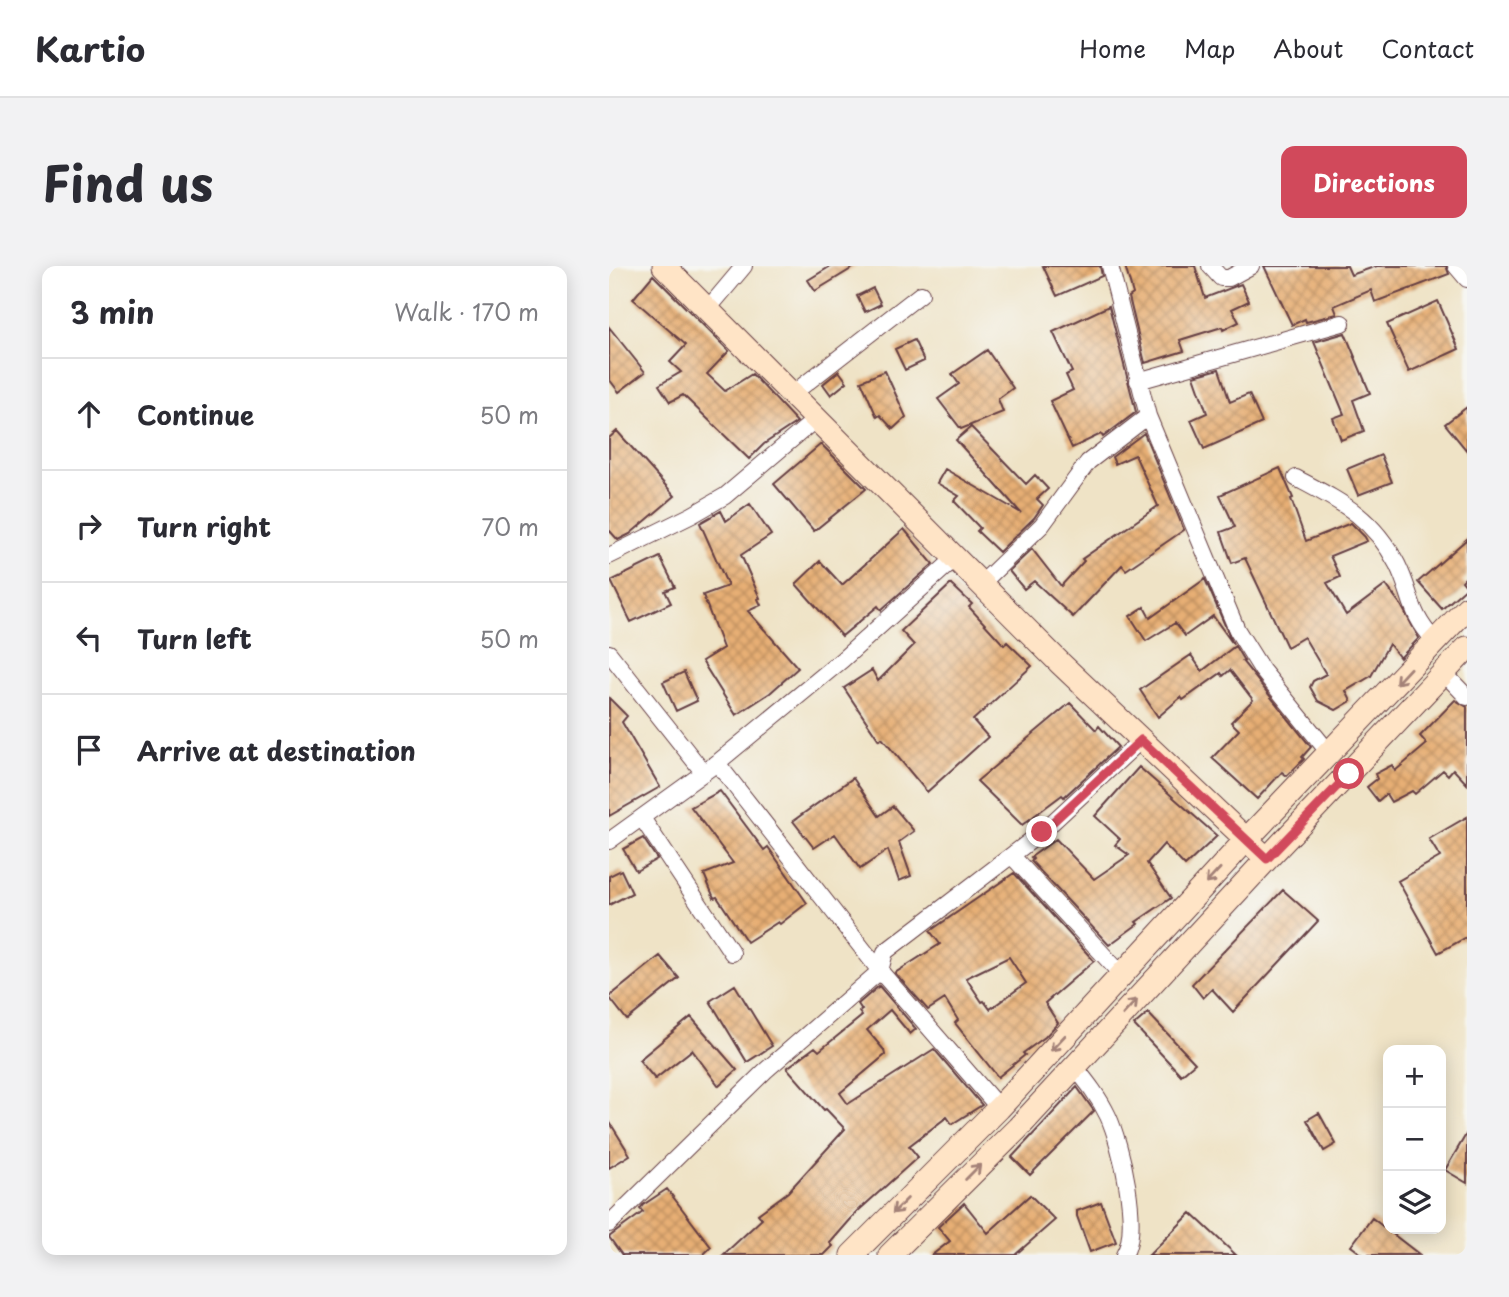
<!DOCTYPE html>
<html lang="en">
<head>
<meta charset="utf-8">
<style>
  :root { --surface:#fff; --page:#f2f2f3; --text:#2b2b33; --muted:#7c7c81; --line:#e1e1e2; --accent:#d1495b }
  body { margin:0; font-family:"Playpen Sans",sans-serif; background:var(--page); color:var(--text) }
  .controls { position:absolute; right:21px; bottom:21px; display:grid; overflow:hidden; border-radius:14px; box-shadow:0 4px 18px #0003 }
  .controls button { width:63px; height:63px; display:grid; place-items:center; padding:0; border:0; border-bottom:2px solid var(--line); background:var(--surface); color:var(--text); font:35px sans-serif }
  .stop { position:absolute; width:21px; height:21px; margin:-16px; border:5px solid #d1495b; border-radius:50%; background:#fff }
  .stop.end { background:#d1495b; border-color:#fff; box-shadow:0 2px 7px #0008 }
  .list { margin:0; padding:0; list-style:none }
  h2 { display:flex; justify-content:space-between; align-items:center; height:91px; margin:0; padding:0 28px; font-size:30px }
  h2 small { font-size:23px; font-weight:400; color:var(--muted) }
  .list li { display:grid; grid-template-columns:46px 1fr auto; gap:21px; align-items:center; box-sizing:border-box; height:112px; padding:0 28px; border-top:2px solid var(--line) }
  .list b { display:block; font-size:26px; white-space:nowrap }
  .list em { font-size:23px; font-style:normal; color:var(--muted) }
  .icon { flex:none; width:38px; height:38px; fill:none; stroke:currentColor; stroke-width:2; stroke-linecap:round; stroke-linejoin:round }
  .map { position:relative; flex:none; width:858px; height:989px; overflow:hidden; border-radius:14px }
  header { display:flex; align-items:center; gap:42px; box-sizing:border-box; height:98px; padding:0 35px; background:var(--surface); border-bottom:2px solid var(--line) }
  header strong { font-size:33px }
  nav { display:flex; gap:38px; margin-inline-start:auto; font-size:24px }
  .intro { display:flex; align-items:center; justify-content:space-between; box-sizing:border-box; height:168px; padding:0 42px }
  h1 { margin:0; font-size:49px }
  .button { padding:18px 32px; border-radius:14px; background:var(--accent); color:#fff; font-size:24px; font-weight:700 }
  main { display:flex; gap:42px; padding:0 42px }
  aside { flex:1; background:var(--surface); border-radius:14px; box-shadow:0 4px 18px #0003 }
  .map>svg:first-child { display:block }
  .building { fill:url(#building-cross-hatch); fill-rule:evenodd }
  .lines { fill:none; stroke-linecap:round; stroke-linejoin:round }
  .street-casing { stroke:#633c42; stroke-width:18 }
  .secondary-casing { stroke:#633c42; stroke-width:25 }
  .street { stroke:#fff; stroke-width:16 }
  .secondary { stroke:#ffe4c6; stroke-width:23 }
  .oneway { stroke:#a48278 }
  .route { stroke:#d1495b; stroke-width:9 }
</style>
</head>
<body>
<header>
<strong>Kartio</strong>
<nav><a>Home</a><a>Map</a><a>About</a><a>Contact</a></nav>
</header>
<div class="intro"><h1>Find us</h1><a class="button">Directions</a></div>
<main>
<aside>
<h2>3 min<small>Walk · 170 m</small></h2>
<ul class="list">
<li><svg class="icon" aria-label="ahead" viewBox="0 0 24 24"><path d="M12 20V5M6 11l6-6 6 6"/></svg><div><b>Continue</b></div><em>50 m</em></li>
<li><svg class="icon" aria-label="right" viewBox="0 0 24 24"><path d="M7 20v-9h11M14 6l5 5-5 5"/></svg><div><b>Turn right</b></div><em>70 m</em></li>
<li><svg class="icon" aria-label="left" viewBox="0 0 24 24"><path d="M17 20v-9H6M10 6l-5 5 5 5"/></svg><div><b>Turn left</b></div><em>50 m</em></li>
<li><svg class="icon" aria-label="arrive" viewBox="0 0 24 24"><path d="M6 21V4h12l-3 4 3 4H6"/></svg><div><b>Arrive at destination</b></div></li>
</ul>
</aside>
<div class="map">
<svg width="858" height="989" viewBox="0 0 858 989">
  <defs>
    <pattern id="building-cross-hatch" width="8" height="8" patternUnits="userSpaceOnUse" patternTransform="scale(1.75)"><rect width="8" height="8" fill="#e7af74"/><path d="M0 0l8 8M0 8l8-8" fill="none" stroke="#bd8e5f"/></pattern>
  </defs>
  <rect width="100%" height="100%" fill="#f6f6f2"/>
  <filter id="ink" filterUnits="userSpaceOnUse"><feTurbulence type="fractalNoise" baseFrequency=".0143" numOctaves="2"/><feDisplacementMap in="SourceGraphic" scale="14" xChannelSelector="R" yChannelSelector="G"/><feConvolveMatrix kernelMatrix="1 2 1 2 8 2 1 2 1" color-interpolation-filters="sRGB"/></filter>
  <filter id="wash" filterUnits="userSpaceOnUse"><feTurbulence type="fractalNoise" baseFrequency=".00686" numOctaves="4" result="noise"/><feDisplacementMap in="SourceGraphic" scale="28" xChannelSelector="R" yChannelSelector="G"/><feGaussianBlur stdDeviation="1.57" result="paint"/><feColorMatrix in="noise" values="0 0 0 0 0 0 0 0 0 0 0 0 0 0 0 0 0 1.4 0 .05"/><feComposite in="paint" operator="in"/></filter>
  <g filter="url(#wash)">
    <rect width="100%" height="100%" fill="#efe3c6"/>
    <g id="blocks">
      <path class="building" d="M222,0h25l-41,25 -7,-11z
        M434,0h57l2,10 -45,20z
        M516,0h70l10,32 36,-14 8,17 -17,8 7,13 -16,8 -1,-3 -42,13 4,11 -39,12 -16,-66 4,-3z
        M655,0h83l4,9 26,-9h69l3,8 -74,28 -4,-12 -37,16 3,8 -31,8 -1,-3 -13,6z
        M44,9l76,76 -22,23 18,17 27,-17 45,48 -33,22 -15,15 -66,-64 -13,7 -11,-17 22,-13 -11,-10 16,-17 -53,-46z
        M264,22l8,16 -16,8 -8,-16z
        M829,35l21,48 -50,23 -22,-48z
        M500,40l27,106 -33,25 -2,-3 -29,14 -22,-47 23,-11 -7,-15 6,-3 -19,-40z
        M0,61l36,45 -26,20 -10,-13z
        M736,67l25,60 -17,7 11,31 -23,9 -8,-22 11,-4 -30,-72z
        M305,74l10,21 -19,9 -10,-21z
        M378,84l26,38 -15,11 5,13 -42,17 -23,-30 21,-15 -7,-10z
        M610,103l11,33 19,-8 13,29 -58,26 -13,-29 16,-7 -13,-37z
        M230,105l8,11 -16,13 -8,-11z
        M276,105l21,46 -13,12 -13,-14 -3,2 -16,-36z
        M858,141v44l-22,-27z
        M362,161l55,57 9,-9 13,14 -11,10 6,6 -9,13 -35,34 -22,-21 3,-3 -26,-27 5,-5 -22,-13 8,-14 76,44 -65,-73z
        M8,165l58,65 -45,38 -12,6 -9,-10v-92z
        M535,167l40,97 -58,40 -4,-5 -49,52 -39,-36 -10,8 -15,-18 23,-22 29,37 23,-25 -2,-2 76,-53 -23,-51 -20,9 -3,-7z
        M212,178l45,45 -52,42 -40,-47z
        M772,189l11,27 -34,13 -11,-26z
        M671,202l13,30 -2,1 15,42 45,-18 14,14 2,4 -37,15 10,21 -13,6 19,32 40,-30 15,20 18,33 -19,20 -11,-14 -18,32 -25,15 5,10 -15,9 -18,-9 -8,-14 3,-6 13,-7 -22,-37 -17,10 -42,-89 -13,5 -11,-31 14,-5 -15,-32z
        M141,238l21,31 -30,20 19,43 -2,1 3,6 -13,6 50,57 -28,25 -34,22 -34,-54 21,-13 -20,-53 25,-9 -28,-63 21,-12 5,10z
        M295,263l29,35 -52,46 -3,-4 -36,30 -46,-52 24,-23 22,24z
        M858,273v37l-5,5 5,6 -25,22 -24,-27z
        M51,291l15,30 -10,4 6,12 -40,19 -20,-41z
        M596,313l28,65 -20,-28 -28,20 -10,-13 -29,18 -16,-25 14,-9 6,11z
        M342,318l21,20 -3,3 35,38 3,-3 25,24 -59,54 15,17 -61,55 -45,-54 -3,2 -35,-52 28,-18 6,11 36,-36 -13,-14z
        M626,380l9,15h-2l69,86 -9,10 2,2 -17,17 -5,-4 -25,27 -45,-41 27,-28 -8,-8 22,-22 -23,-30 -7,6 -2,-3 -38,27 -2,-3 -23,20 -18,-27 51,-35 11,16z
        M75,406l13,29 -21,10 -13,-29z
        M0,432l18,18 -5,6 38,65 -51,29z
        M846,434l12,7v77l-14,-15 -5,6 -5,-5 -28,24 -3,-3 -21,11 -5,-8 -8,7 -11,-14 10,-8 -2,-5 17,-9 3,6 32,-27 -7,-8z
        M461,437l26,27 3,-4 19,21 -54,50 -2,-2 -40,30 -45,-44z
        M530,501l78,69 -32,30 -21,-22 -17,19 24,35 -35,24 2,2 -29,21 -78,-84 2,-2 -2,-2 25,-18 38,40 35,-24 -14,-10 5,-6 -25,-23z
        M244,512l26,38 14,-10 21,25 -15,11 12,34 -12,5 -11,-31 -28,19 -25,-35 -21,14 -21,-27z
        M111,525l44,59 4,-3 39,56 -27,21 -2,-2 -31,20 -30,-45 -3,1 -10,-24 29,-11 -42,-56z
        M858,551v120l-29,16 -40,-72 42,-24 -11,-18z
        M34,572l14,21 -21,12 -13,-22z
        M12,604l11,23 -23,12v-29z
        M405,607l80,88 -49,42 13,20 -13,14 -22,16 2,2 -27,22 -43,-54 3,-3 -13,-21 -17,11 -33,-37 45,-29 -10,-13zM400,691l17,26 -36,26 -6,-8 -2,1 -16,-24z
        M674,624l35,31 -85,91 -21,-23 -9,9 -11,-14z
        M51,690l19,22 -52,42 -18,-23z
        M126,719l37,61 -25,16 -37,-61z
        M270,720l37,43 -6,5 -20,-24 -23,20 17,20 1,5 -45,38 8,11 86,-55 48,56 -30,19 -5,-7 -38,29 9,11 -61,55 -27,31 3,3 -9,9h-101l39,-36 -4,-5 30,-22 57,-63 -19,-20 -2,1 -37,-42 28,-21 4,4 43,-35 -3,-4 3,-2 -4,-6z
        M539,747l47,50 -14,12 -47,-50z
        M82,751l46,53 -18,16 -27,-36 -37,29 -16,-19z
        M468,821l17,24 -64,64 -18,-18z
        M710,847l17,31 -12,7 -17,-31z
        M0,855l21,34 -21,13z
        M858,867v50l-22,-13z
        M58,923l44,58 -8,8h-81l-13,-18 34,-25 -3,-3 3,-4z
        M421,929l25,25 -40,35h-83l18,-14 -12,-14 26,-24 24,30z
        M492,936l15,40 -26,10 -13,-36v-5z
        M582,947l45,42h-87z
        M763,952l48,37h-57l-12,-9z"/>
    </g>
  </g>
  <g filter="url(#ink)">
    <use href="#blocks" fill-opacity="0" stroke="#633c42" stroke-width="2"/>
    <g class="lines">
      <defs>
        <path id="street" d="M501,0l38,150 89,214 25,40 68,84
          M601,0l11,12h8l22,-12
          M847,0l11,13
          M98,44l37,-44
          M529,115l204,-58
          M182,129l130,-101
          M687,212c45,24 76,38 101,86 16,32 11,48 38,77
          M0,290l83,-41 33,-19 91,-77
          M371,319l62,-60 46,-63 60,-46
          M0,387l95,120
          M835,407l23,24
          M108,497l163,208 119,137
          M33,552l90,135
          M0,575l108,-78 125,-103 112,-101
          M403,590l110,119
          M465,800c13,16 25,31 34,50 13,28 33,112 16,139
          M0,958l156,-153 115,-100 5,-19 157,-120 99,-92"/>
        <path id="secondary" d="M55,0l397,398 206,195
          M243,989l147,-147 247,-268 221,-232
          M281,989l128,-127 249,-269 200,-211"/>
      </defs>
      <use href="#street" class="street-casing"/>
      <use href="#secondary" class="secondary-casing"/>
      <use href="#street" class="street"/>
      <use href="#secondary" class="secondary"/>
    </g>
    <defs><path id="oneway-shaft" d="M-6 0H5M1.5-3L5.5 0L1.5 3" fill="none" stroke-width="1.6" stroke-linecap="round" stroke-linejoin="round" transform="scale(1.75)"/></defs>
    <g class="oneway">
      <use href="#oneway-shaft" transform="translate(794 410) rotate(133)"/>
      <use href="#oneway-shaft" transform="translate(604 610) rotate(133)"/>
      <use href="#oneway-shaft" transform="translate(521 741) rotate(-47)"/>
      <use href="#oneway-shaft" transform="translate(449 777) rotate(133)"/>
      <use href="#oneway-shaft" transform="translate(364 906) rotate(-45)"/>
      <use href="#oneway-shaft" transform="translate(291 940) rotate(135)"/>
    </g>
  </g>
  <g class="lines" filter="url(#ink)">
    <path class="route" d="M433,566l99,-92 126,119 82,-85"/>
  </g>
</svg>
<div class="controls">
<button>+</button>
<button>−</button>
<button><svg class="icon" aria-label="layers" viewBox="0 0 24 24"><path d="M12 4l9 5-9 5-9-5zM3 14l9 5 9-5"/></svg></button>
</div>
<div class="stop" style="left:740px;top:508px"></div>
<div class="stop end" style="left:433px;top:566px"></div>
</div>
</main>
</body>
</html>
